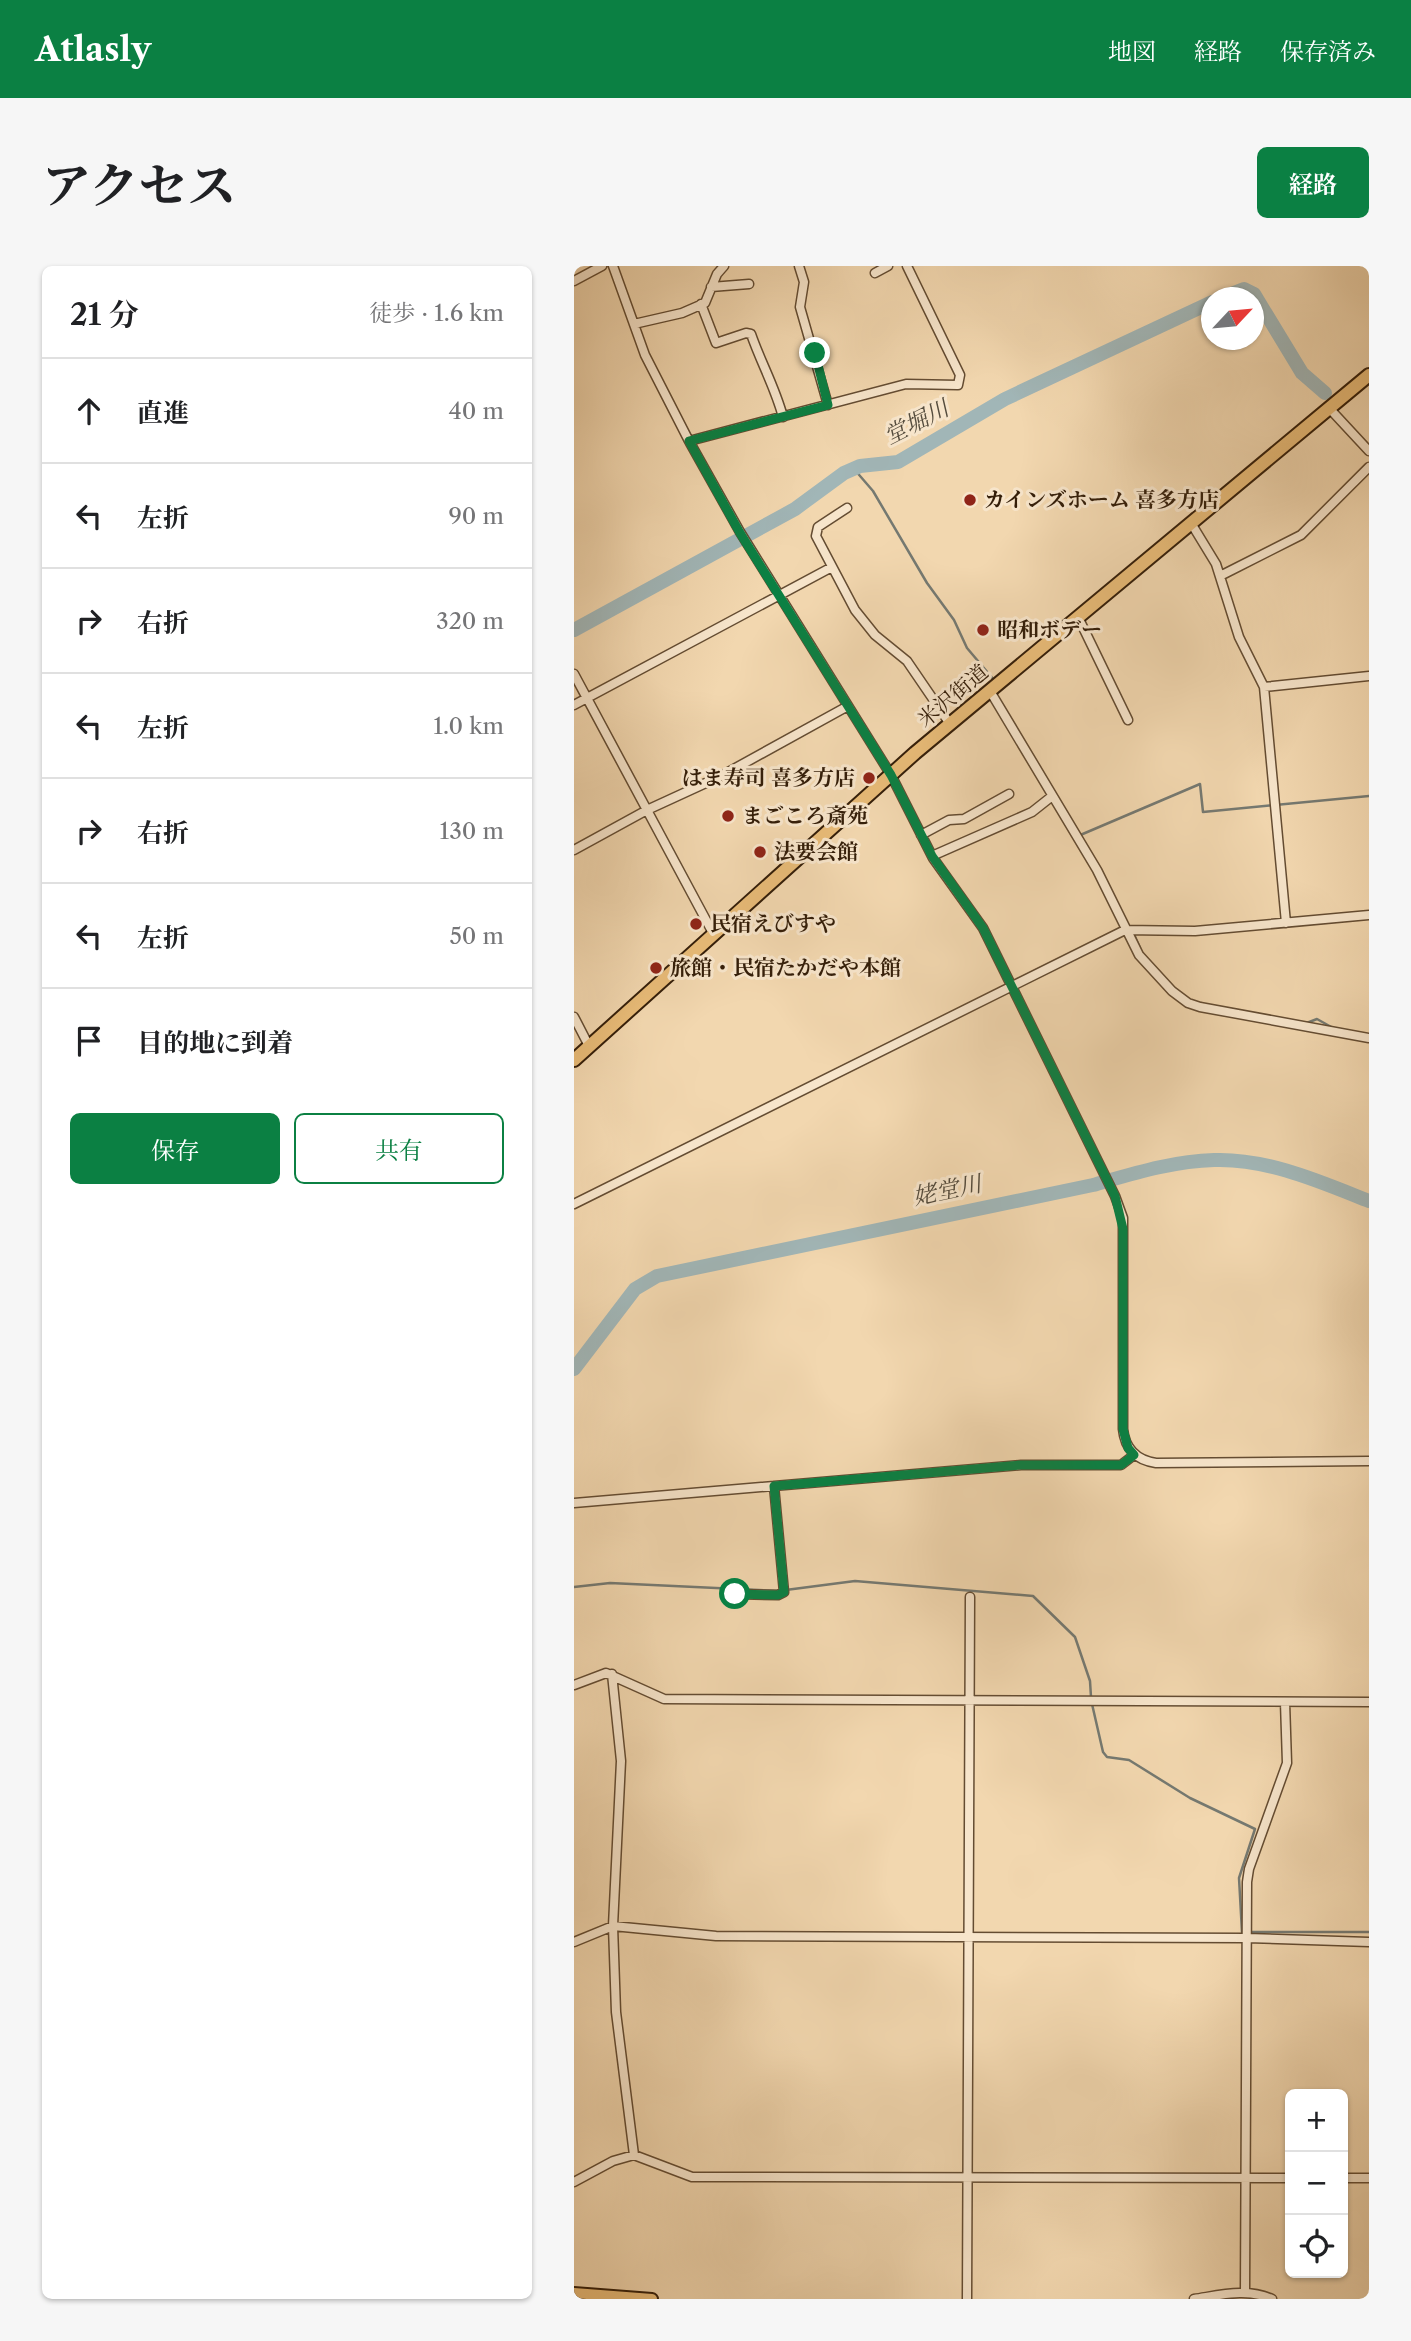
<!DOCTYPE html>
<html lang="ja">
<head>
<meta charset="utf-8">
<style>
  :root { --surface:#fff; --page:#f6f6f6; --text:#202124; --muted:#757577; --line:#e0e0e0; --accent:#0b8043 }
  body { margin:0; font-family:"Libre Caslon Text","Noto Serif JP",serif; background:var(--page); color:var(--text) }
  .controls { position:absolute; right:21px; bottom:21px; display:grid; overflow:hidden; border-radius:10px; box-shadow:0 2px 5px #0004 }
  .controls button { width:63px; height:63px; display:grid; place-items:center; padding:0; border:0; border-bottom:2px solid var(--line); background:var(--surface); color:var(--text); font:35px sans-serif }
  .compass { position:absolute; left:627px; top:21px; width:63px; height:63px; border-radius:50%; background:var(--surface); box-shadow:0 2px 5px #0004; rotate:64deg }
  .stop { position:absolute; width:21px; height:21px; margin:-16px; border:5px solid #0b8043; border-radius:50%; background:#fff }
  .stop.end { background:#0b8043; border-color:#fff; box-shadow:0 2px 7px #0008 }
  .list { margin:0; padding:0; list-style:none }
  h2 { display:flex; justify-content:space-between; align-items:center; height:91px; margin:0; padding:0 28px; font-size:30px }
  h2 small { font-size:23px; font-weight:400; color:var(--muted) }
  .list li { display:grid; grid-template-columns:46px 1fr auto; gap:21px; align-items:center; box-sizing:border-box; height:105px; padding:0 28px; border-top:2px solid var(--line) }
  .list b { display:block; font-size:26px; white-space:nowrap }
  .list em { font-size:23px; font-style:normal; color:var(--muted) }
  .actions { display:flex; gap:14px; padding:21px 28px }
  .actions a { flex:1; padding:16px 0; border:2px solid var(--accent); border-radius:10px; text-align:center; font-size:24px; color:var(--accent) }
  .actions .main { background:var(--accent); color:#fff }
  .icon { flex:none; width:38px; height:38px; fill:none; stroke:currentColor; stroke-width:2; stroke-linecap:round; stroke-linejoin:round }
  .map { position:relative; flex:none; width:795px; height:2033px; overflow:hidden; border-radius:10px }
  header { display:flex; align-items:center; gap:42px; box-sizing:border-box; height:98px; padding:0 35px; background:var(--accent); color:#fff }
  header strong { font-size:33px }
  nav { display:flex; gap:38px; margin-inline-start:auto; font-size:24px }
  .intro { display:flex; align-items:center; justify-content:space-between; box-sizing:border-box; height:168px; padding:0 42px }
  h1 { margin:0; font-size:49px }
  .button { padding:18px 32px; border-radius:10px; background:var(--accent); color:#fff; font-size:24px; font-weight:700 }
  main { display:flex; gap:42px; padding:0 42px }
  aside { flex:1; background:var(--surface); border-radius:10px; box-shadow:0 2px 5px #0004 }
  .map>svg:first-child { display:block }
  .lines { fill:none; stroke-linecap:round; stroke-linejoin:round }
  .stream { stroke:#757971; stroke-width:2.5 }
  .river { stroke:#a1b6b7; stroke-width:14 }
  .minor-casing { stroke:#644c32; stroke-width:11 }
  .major-casing { stroke:#341e09; stroke-width:14 }
  .highway-casing { stroke:#341e09; stroke-width:16 }
  .minor { stroke:#f7e5cb; stroke-width:8 }
  .major { stroke:#e9bc78; stroke-width:10 }
  .highway { stroke:#e9bc78; stroke-width:12 }
  .route { stroke:#0b8043; stroke-width:9 }
  .poi-dot { fill:#8f2418; stroke:#f7e5cb; stroke-width:2.5 }
  .labels { text-anchor:middle; stroke-width:6; stroke-linejoin:round; paint-order:stroke }
  .poi-label { font-size:21px; font-weight:bold; fill:#341e09; stroke:#f7e5cb; text-anchor:start }
  .street-label { font-size:21px; fill:#341e09; stroke:#f7e5cb }
  .water-label { font-size:23px; font-style:italic; fill:#554c3d; stroke:#f7e5cb }
</style>
</head>
<body>
<header>
<strong>Atlasly</strong>
<nav><a>地図</a><a>経路</a><a>保存済み</a></nav>
</header>
<div class="intro"><h1>アクセス</h1><a class="button">経路</a></div>
<main>
<aside>
<h2>21 分<small>徒歩 · 1.6 km</small></h2>
<ul class="list">
<li><svg class="icon" aria-label="ahead" viewBox="0 0 24 24"><path d="M12 20V5M6 11l6-6 6 6"/></svg><div><b>直進</b></div><em>40 m</em></li>
<li><svg class="icon" aria-label="left" viewBox="0 0 24 24"><path d="M17 20v-9H6M10 6l-5 5 5 5"/></svg><div><b>左折</b></div><em>90 m</em></li>
<li><svg class="icon" aria-label="right" viewBox="0 0 24 24"><path d="M7 20v-9h11M14 6l5 5-5 5"/></svg><div><b>右折</b></div><em>320 m</em></li>
<li><svg class="icon" aria-label="left" viewBox="0 0 24 24"><path d="M17 20v-9H6M10 6l-5 5 5 5"/></svg><div><b>左折</b></div><em>1.0 km</em></li>
<li><svg class="icon" aria-label="right" viewBox="0 0 24 24"><path d="M7 20v-9h11M14 6l5 5-5 5"/></svg><div><b>右折</b></div><em>130 m</em></li>
<li><svg class="icon" aria-label="left" viewBox="0 0 24 24"><path d="M17 20v-9H6M10 6l-5 5 5 5"/></svg><div><b>左折</b></div><em>50 m</em></li>
<li><svg class="icon" aria-label="arrive" viewBox="0 0 24 24"><path d="M6 21V4h12l-3 4 3 4H6"/></svg><div><b>目的地に到着</b></div></li>
</ul>
<div class="actions"><a class="main">保存</a><a>共有</a></div>
</aside>
<div class="map">
<svg width="795" height="2033" viewBox="0 0 795 2033">
  <rect width="100%" height="100%" fill="#f2d7af"/>
  <filter id="stains"><feTurbulence type="fractalNoise" baseFrequency=".00286" numOctaves="4"/><feColorMatrix values="0 0 0 0 .2 0 0 0 0 .09 0 0 0 0 .02 0 0 0 .5 -.17"/></filter>
  <radialGradient id="worn" r=".72"><stop offset=".6" stop-color="#630" stop-opacity="0"/><stop offset="1" stop-color="#630" stop-opacity=".3"/></radialGradient>
  <g class="lines">
    <path class="stream" d="M280,203l19,22 54,92 27,37 13,28 27,32
      M504,570l122,-52 3,28 166,-16
      M559,666l7,16
      M573,693l24,26
      M730,758l13,-5 16,9
      M0,1321l36,-4 168,8 77,-10 178,15 42,41 15,44 1,16
      M518,1438l11,48 4,5 22,3 61,38 65,31 -16,49 3,54
      M676,1666h119"/>
    <path class="river" d="M647,32l23,-9 10,5 48,79 23,20
      M0,364l221,-121 49,-36 16,-7 38,-4 107,-63 207,-97
      M0,1103l61,-80 22,-13 436,-91c39,-11 80,-24 121,-25 53,-2 107,22 155,41"/>
    <defs>
      <path id="minor" d="M39,0l32,89 44,86 51,91 151,243 42,83 50,70 132,268 8,22v211c2,20 13,31 33,34l213,-2
        M225,0l5,16 -4,25 28,98
        M301,7l13,-7
        M0,15l28,-15
        M137,21l38,-3
        M127,38l15,39 30,-10 5,1c10,29 24,53 32,83
        M60,58l48,-11 23,-10 12,-29 7,-8
        M755,142l40,43
        M115,175l217,-57 52,1 2,-10 -53,-109
        M273,242l-29,19 -2,9 39,74 20,25 32,26 43,63
        M617,257l25,41 23,73 25,50 22,236
        M648,309l79,-40 68,-68
        M504,351l50,103
        M0,408l140,261
        M690,421l105,-11
        M416,425l107,179 42,85 33,36 16,12 12,4 169,31
        M0,439l258,-138
        M347,569l28,-15 15,-1 45,-25
        M0,584l73,-40 74,-34 127,-70
        M358,590l100,-44 19,-15
        M0,751l15,29
        M0,938l551,-274 70,1 174,-16
        M0,1237l447,-38h100l13,-10
        M161,1328l43,1 6,-3 -10,-106
        M38,1408l9,87 -8,165 3,86 18,143
        M0,1419l32,-12 58,26 705,3
        M0,1676l39,-16 103,10 531,2 122,4
        M769,1912h26
        M0,1916l39,-21 21,-6 58,22 598,1
        M671,2026l2,-410 2,-13 38,-106 -2,-61
        M393,2033l3,-702
        M620,2033c27,-4 53,-11 78,0"/>
      <path id="major" d="M0,2027l78,6"/>
      <path id="highway" d="M0,794l341,-307 454,-378"/>
    </defs>
    <use href="#minor" class="minor-casing"/>
    <use href="#major" class="major-casing"/>
    <use href="#highway" class="highway-casing"/>
    <use href="#minor" class="minor"/>
    <use href="#major" class="major"/>
    <use href="#highway" class="highway"/>
  </g>
  <g class="lines">
    <path class="route" d="M161,1328l43,1 6,-3 -10,-106 246,-21h101l13,-10 -6,-7 -5,-19v-200l-8,-33 -132,-268 -51,-72 -41,-81 -151,-242 -51,-92 139,-36 -13,-52"/>
  </g>
  <g class="poi-dot">
    <circle cx="396" cy="234" r="7"/>
    <circle cx="409" cy="364" r="7"/>
    <circle cx="295" cy="512" r="7"/>
    <circle cx="154" cy="550" r="7"/>
    <circle cx="186" cy="586" r="7"/>
    <circle cx="122" cy="658" r="7"/>
    <circle cx="82" cy="702" r="7"/>
  </g>
  <g class="labels">
    <g class="poi-label">
      <text x="410" y="241">カインズホーム 喜多方店</text>
      <text x="423" y="371">昭和ボデー</text>
      <text x="281" y="519" text-anchor="end">はま寿司 喜多方店</text>
      <text x="168" y="557">まごころ斎苑</text>
      <text x="200" y="593">法要会館</text>
      <text x="136" y="665">民宿えびすや</text>
      <text x="96" y="709">旅館・民宿たかだや本館</text>
    </g>
    <g class="street-label">
      <text transform="translate(379 430) rotate(-40)" y="7">米沢街道</text>
    </g>
    <g class="water-label">
      <text transform="translate(342 156) rotate(-27)" y="8">堂堀川</text>
      <text transform="translate(373 924) rotate(-12)" y="8">姥堂川</text>
    </g>
  </g>
  <rect width="100%" height="100%" filter="url(#stains)"/>
  <rect width="100%" height="100%" fill="url(#worn)"/>
</svg>
<div class="controls">
<button>+</button>
<button>−</button>
<button><svg class="icon" aria-label="locate" viewBox="0 0 24 24"><circle cx="12" cy="12" r="6"/><path d="M12 2v4M12 18v4M2 12h4M18 12h4"/></svg></button>
</div>
<svg class="compass" viewBox="-18 -18 36 36"><path d="M0-13l5 13h-10z" fill="#e53935"/><path d="M0 13l5-13h-10z" fill="#757577"/></svg>
<div class="stop" style="left:161px;top:1328px"></div>
<div class="stop end" style="left:241px;top:87px"></div>
</div>
</main>
</body>
</html>
